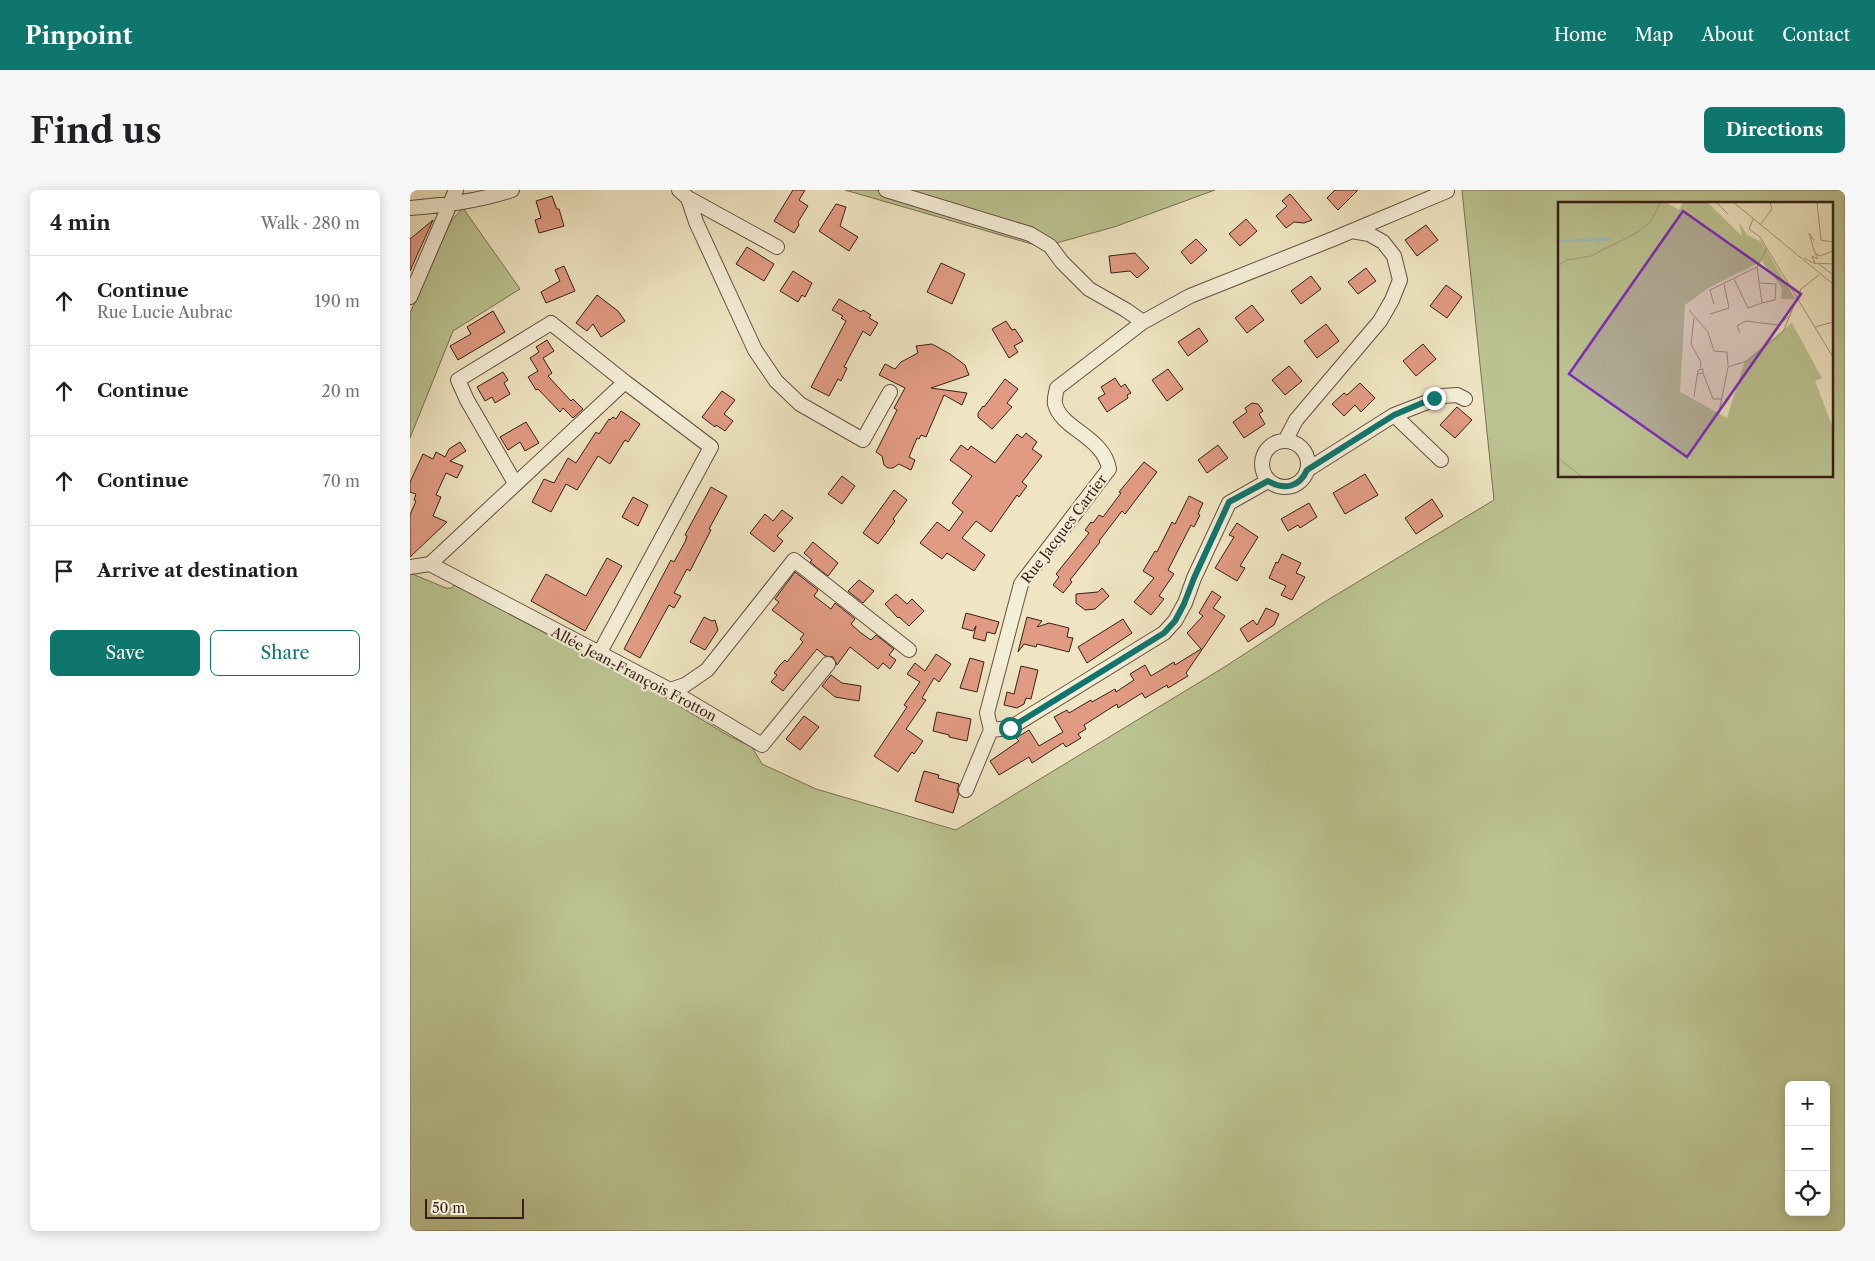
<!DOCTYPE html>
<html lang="en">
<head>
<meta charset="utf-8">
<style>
  :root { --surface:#fff; --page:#f6f6f6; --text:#202124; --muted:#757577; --line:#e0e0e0; --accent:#0f766e }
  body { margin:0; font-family:"Libre Caslon Text",serif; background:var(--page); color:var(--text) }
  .controls { position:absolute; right:15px; bottom:15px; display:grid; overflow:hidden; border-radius:8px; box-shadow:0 2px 12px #0003 }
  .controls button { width:45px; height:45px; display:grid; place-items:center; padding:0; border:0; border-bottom:1px solid var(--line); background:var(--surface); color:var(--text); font:25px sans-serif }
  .scale { position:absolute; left:15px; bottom:12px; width:99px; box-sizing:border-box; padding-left:5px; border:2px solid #391f16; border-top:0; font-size:14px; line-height:18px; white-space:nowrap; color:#391f16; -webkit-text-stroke:4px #f5eed7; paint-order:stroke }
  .stop { position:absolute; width:15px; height:15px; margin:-11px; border:4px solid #0f766e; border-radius:50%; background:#fff }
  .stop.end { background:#0f766e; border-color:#fff; box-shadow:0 1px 5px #0008 }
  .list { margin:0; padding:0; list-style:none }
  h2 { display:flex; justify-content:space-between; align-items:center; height:65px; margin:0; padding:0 20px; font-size:21px }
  h2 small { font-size:16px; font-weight:400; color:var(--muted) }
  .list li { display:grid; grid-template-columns:32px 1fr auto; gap:15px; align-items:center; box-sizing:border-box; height:90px; padding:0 20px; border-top:1px solid var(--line) }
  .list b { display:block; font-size:19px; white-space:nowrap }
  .list p { margin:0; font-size:16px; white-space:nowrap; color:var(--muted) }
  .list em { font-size:16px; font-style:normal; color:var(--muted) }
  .actions { display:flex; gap:10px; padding:15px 20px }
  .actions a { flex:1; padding:11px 0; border:1px solid var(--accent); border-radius:8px; text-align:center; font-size:18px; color:var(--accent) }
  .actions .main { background:var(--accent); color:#fff }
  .icon { flex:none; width:28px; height:28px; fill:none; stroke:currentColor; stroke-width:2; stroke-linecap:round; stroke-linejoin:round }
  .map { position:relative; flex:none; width:1435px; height:1041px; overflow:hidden; border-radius:8px }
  header { display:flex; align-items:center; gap:30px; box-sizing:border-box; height:70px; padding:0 25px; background:var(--accent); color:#fff }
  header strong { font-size:24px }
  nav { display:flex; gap:28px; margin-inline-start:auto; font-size:18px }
  .intro { display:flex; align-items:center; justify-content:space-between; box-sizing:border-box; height:120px; padding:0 30px }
  h1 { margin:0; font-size:35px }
  .button { padding:12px 22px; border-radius:8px; background:var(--accent); color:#fff; font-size:18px; font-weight:700 }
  main { display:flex; gap:30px; padding:0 30px }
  aside { flex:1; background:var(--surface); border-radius:8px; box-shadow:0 2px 12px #0003 }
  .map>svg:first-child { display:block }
  .green { fill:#bcc392; stroke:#7a7154; fill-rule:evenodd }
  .building { fill:#e19b84; stroke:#391f16 }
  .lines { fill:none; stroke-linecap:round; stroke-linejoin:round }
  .minor-casing { stroke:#665041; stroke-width:16 }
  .minor { stroke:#f5eed7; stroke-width:14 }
  .route { stroke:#0f766e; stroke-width:6 }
  .labels { text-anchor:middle; stroke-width:4.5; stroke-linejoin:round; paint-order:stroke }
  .street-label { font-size:14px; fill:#391f16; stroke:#f5eed7 }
  .inset-river { fill:none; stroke:#9fbcbe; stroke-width:2.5 }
  .inset-road { fill:none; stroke:#a6967d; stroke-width:1 }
  .view { fill:#7b2cbf; fill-opacity:0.15; stroke:#7b2cbf; stroke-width:2.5 }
  .inset-edge { fill:none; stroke:#391f16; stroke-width:2.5 }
</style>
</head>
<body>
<header>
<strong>Pinpoint</strong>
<nav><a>Home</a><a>Map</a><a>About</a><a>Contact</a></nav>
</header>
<div class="intro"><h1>Find us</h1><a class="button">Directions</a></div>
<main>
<aside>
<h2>4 min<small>Walk · 280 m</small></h2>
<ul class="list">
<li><svg class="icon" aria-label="ahead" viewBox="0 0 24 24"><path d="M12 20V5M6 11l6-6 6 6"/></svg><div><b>Continue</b><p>Rue Lucie Aubrac</p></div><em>190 m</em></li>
<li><svg class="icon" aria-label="ahead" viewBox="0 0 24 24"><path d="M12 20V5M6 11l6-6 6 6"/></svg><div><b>Continue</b></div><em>20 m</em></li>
<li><svg class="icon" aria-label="ahead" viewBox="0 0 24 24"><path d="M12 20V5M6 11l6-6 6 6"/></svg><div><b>Continue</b></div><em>70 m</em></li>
<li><svg class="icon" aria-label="arrive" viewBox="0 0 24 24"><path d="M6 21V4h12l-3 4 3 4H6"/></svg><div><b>Arrive at destination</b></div></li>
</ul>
<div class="actions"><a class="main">Save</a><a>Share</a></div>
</aside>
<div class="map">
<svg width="1435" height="1041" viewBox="0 0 1435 1041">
  <rect width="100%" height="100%" fill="#efe5c2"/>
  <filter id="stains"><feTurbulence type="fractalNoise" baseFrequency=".004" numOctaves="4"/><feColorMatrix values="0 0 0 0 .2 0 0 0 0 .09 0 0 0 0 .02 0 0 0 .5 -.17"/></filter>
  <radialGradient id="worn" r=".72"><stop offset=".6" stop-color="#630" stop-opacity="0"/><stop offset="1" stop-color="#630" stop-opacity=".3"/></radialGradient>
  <path class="green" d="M435,0h370l-101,37 -72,20z
    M1052,0h383v1041h-1435v-658l36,15h6l2,-3 22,9 173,94 80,48 23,11 10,17 54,25 140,41 267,-162 98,-64 173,-104zM1149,14h272v272h-272zM1379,895h37v127h-37z
    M53,18l57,81 -67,42 -43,107v-125l41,-92z"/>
  <path class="building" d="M383,0h12l-6,10 9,6 -10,16 1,3 -5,8 -20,-12z
    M925,0h23l-20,20 -11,-12z
    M880,4l22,26 -8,3 -10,-1 -8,6 -10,-12 11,-10 -5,-5z
    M142,6l4,11 1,2h2l5,17 -25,7 -4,-13 6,-2 -5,-17z
    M426,14l10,3 -6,19 18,11 -9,14 -30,-20z
    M836,29l11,12 -17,15 -11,-12z
    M23,30l-23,51v-32z
    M1016,35l12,15 -21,16 -12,-16z
    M786,49l11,11 -16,14 -10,-12z
    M337,57l27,17 -10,17 -28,-17z
    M725,63l14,15 -12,10 -7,-7 -19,2 -2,-17z
    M531,73l24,11 -13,30 -25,-12z
    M154,76l11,25 -29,12 -5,-11 19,-11 -5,-11z
    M956,78l10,13 -18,13 -10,-12z
    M383,81l19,12 -7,14 -3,-2 -4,7 -18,-11z
    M901,86l10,13 -20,15 -10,-13z
    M1036,95l16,12 -15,21 -17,-12z
    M187,105l21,16 7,10 -24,16 -8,-13 -6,7 -11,-8z
    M429,109l22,13 2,-2 8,5 -2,3 9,5 -8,13 -7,-5 -19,36 3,1 -6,13 -3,-2 -9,17 -18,-9 35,-66 -5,-3 2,-2 -11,-6z
    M842,115l12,15 -17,13 -12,-15z
    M83,121l12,21 -47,28 -8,-14 21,-12 -4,-7z
    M596,131l6,9 3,-1 8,12 -9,5 4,6 -9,6 -17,-29z
    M916,134l13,17 -22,17 -13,-17z
    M789,138l9,13 -20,15 -10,-14z
    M137,150l7,11 -11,7 9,15 -4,3 23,25 2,-2 10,10 -10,9 -10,-10 -3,4 -22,-23 -2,1 -8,-13 10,-6 -8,-13 9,-6 -3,-5z
    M522,154l18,10 15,11 4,10 -38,13 36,5 -5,12 -18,-10 -18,42 -5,-2 -2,4 -2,-1 -8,19 6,3 -4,10 -12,-6 -6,4h-5l-4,-3 -2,-9 -6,-4 21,-42 -3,-2 11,-20 -26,-13 6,-11 10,5 6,-7 17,-9 -2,-7z
    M1013,154l13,15 -20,17 -13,-15z
    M879,176l13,15 -17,14 -13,-15z
    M758,179l15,20 -16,12 -15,-21z
    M93,182l5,8 -4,3 6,11 -15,9 -3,-6 -7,4 -8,-14z
    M705,188l6,9 4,-3 6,9 -4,2 1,3 -21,14 -9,-14 7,-4 -4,-7z
    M595,189l13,10 -11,14 5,4 -20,22 -14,-12v-4l5,-7 1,1z
    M950,193l15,15 -14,14 -6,-7 -11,11 -12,-12 12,-11 3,2z
    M312,201l13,9 -11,14 9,7 -8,10 -9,-6 -1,2 -13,-10z
    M842,213l6,1 5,7 -4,3 6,10 -21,14 -11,-16 14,-10 -2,-4z
    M1047,217l15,13 -17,18 -15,-13z
    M211,221l19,13 -12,18 -3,-2 -15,24 -12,-8 -21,34 -11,-6 -15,28 -19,-10 12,-23 10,4 14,-25 8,5 20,-31 3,2 10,-15 1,1 3,-3 3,2z
    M116,232l13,21 -14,8 -5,-9 -12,8 -8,-13z
    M616,243l11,9 -5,7 10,7 -20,26 5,4 -8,11 -2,-2 -26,37 -15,-11 -14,17 23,17 -11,16 -27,-18 -5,6 -22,-16 17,-21 12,9 14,-19 -11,-9 20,-27 -22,-16 11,-15 7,5 3,-4 24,17 22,-29 5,4z
    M50,252l6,9 -16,10 13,5 -6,12 -11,-5 -10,22 5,2 -8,19 14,6 -37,35v-42l6,-14 -2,-1 2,-6 -6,-2v-10l13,-28 10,5 3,-7 9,5 4,-8z
    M808,255l10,13 -21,15 -9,-13z
    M734,272l13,10 -32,42 -3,-3 -23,30 1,1 -30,38 2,2 -9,11 -10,-8 6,-8 -3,-3 33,-41 -4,-3 6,-8 2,1 6,-8 4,2 18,-24 -2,-1z
    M955,284l13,21 -33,19 -12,-21z
    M432,286l13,10 -13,18 -14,-10z
    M301,297l16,9 -18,33 2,1 -21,41 -3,-2 -13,24 7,3 -7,12 -5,-3 -29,53 -16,-9 47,-89 3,2 11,-20 2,-6 -2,-1z
    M484,300l13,10 -14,19 2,2 -17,23 -15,-11z
    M779,306l14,7 -5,11 2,1 -6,12 -3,-2 -23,45 6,4 -15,22 5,3 -13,16 -17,-13 20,-24 -11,-7 12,-20 2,1 15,-30 3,2z
    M223,307l15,8 -10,21 -16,-9z
    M1022,309l11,17 -27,18 -11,-16z
    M899,313l8,14 -17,11 -2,-3 -10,6 -7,-12z
    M372,320l11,8 -16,18 6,5 -9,11 -24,-19 15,-19 8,7z
    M827,333l21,14 -18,29 5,2 -8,13 -22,-13 19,-31 -5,-2z
    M403,352l25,21 -10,13 -18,-14 2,-2 -8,-7z
    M872,364l19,9 -5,10 9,4 -13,23 -11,-5 5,-9 -17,-8 7,-16 2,1z
    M197,368l15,8 -37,65 -54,-30 15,-27 40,22z
    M385,382l23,18 -4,6 17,13 4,-6 20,16 -4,5 10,9 10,7 5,-5 18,14 -5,6 7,5 -6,9 -7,-6 -5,6 -28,-22 -13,18 -4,-8 -8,-1 -8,-7 -34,42 -12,-9 6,-7 -3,-2 6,-8 5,-5 2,2 16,-20 -3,-3 4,-5 -32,-24 7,-8 -4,-3z
    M449,390l15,11 -11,12 -15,-12z
    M692,398l7,8 -14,13 -10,1 -9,-7v-9l22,-2z
    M802,401l9,6 -8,11 12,8 -39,57 2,3 -20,12 -1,-3 -22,13 -3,-5 -24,15 -1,-4 -33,21 2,4 -8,5 3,4 -15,9 -3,-4 -31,20 -3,-6 -30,18 -9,-14 29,-20 -3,-3 13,-8 10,16 24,-14 -9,-15 13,-7 2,3 22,-13 1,2 23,-13 1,3 18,-12 -4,-6 15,-9 6,11 23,-14 1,3 26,-16 -14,-16 16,-17 -4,-3z
    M486,404l11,10 5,-5 12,12 -15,15 -10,-9 -1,1 -13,-14z
    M856,418l13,6 -5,11 -26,17 -8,-13 13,-9 4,5z
    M556,423l33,9 -4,12 -8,-2 -2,9 -12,-3 3,-12 -3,5 -11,-3z
    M294,427l8,4 3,-1 3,10 -13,20 -15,-8z
    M617,427l15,4 -5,6 12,-4 20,5 -2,9 6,1 -4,14 -32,-8 -1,3 -12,-3 -6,8z
    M713,429l9,14 -45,30 -9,-16z
    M526,464l15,10 -12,18 -5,-4 -12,20 4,2 -20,29 17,12 -9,13 -2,-2 -14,20 -24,-16 33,-49 -3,-2 16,-23 -13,-8 8,-11 10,8z
    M560,468l14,4 -7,30 -17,-4z
    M611,476l17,4 -7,29 -5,-1 -2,6 -7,4 -13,-3 3,-13 7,2z
    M421,485l11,8 19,3 -2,15 -24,-4 -13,-11z
    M527,522l34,7 -4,22 -18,-4v-2l-16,-4z
    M394,526l15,11 -19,23 -14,-11z
    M514,581l15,4 -1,3 21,6 -2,7 2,3 -6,19 -38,-12z"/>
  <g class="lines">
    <defs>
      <path id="minor" d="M269,0l9,8 8,24 59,128 21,31 24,23 63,36 27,-48
        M476,0l144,44 20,12 12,16 27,27 37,21 17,12 47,-26 143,-57 114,-48
        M278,8l89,49
        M0,18c35,-3 69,-7 102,-18
        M0,107l46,-107
        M984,225l47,45
        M875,251l11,-21 84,-99 12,-21 8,-20 -6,-24 -11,-14 -14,-8 -17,-3
        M852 274a23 23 0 1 1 46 0a23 23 0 1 1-46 0Z
        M897,280l87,-55 49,-19 14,-1 8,4
        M105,293l-48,-83 -9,-20 93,-57 74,59
        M20,374l195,-182 86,65 -112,207
        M0,377l20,-3 240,126 92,55 66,-81
        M260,500l15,-5 22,-15 87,-110 115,90
        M581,540l19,-2 154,-95 11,-12 10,-18 9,-25 35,-75 39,-22
        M556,600l25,-60 -4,-17 34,-129 88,-115c-5,-32 -48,-40 -54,-65 -1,-5 1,-11 2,-16l86,-66"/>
    </defs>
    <use href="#minor" class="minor-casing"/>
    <use href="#minor" class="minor"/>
  </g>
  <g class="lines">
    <path class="route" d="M600,538l154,-95 11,-12 9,-17 10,-26 35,-76 39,-21c16,9 31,7 39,-11l87,-55 40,-17"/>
  </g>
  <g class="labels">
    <g class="street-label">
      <text transform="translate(654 339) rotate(-53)" y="5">Rue Jacques Cartier</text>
      <text transform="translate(224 484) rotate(28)" y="5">Allée Jean-François Frotton</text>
    </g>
  </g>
  <g transform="translate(1148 12)">
    <rect width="275" height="275" fill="#efe5c2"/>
    <path d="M0,0h107l14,8 4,-8h24l35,34 -3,-14 8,13 15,7 33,57h-14l1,-11 -20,-27 -54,27 -23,17 -5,87 47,26 18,-57 47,-38 30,55 -7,3 18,47v49h-275z" fill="#bcc392"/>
    <path class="inset-river" d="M0,39l54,-2"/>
    <path class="inset-road" d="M158,0l12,12M175,0l100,82M259,0l4,38 12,2M195,17l-4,10 11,8 73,120M202,23l12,-16 -2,-7M256,39l-5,-8 6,20M246,56l9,5 20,1M257,62l-3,-8 6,3 -3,-6 5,3 13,-5M261,62l14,11M0,64l9,-6 24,-4 47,-24 13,-11 10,-19M176,77l14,29 14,-5 -5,-36M202,81l16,1 -1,16 -13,3M156,102l-4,-14 47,-23 10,-19M131,108l19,22 6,19 13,1 1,14M152,112l19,-6 -5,-24M136,116l-3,26 10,18 -1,6M257,125l18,-5M182,131l-3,-7 9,-5 32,4 13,-10M145,171l10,26h8M136,195l4,-27 5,-1v4l-5,1M161,210l9,-45 19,-6 36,-29 18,-43 18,-14M0,256l24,19"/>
    <path class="view" d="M125,9l118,83 -114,163 -118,-83z"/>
    <rect width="275" height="275" class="inset-edge"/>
  </g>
  <rect width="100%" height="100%" filter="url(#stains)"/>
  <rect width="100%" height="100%" fill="url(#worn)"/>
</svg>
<div class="controls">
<button>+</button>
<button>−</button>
<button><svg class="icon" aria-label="locate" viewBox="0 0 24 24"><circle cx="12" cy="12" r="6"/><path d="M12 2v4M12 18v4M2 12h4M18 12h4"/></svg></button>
</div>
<div class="scale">50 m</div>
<div class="stop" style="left:600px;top:538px"></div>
<div class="stop end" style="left:1024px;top:208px"></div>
</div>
</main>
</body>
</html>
